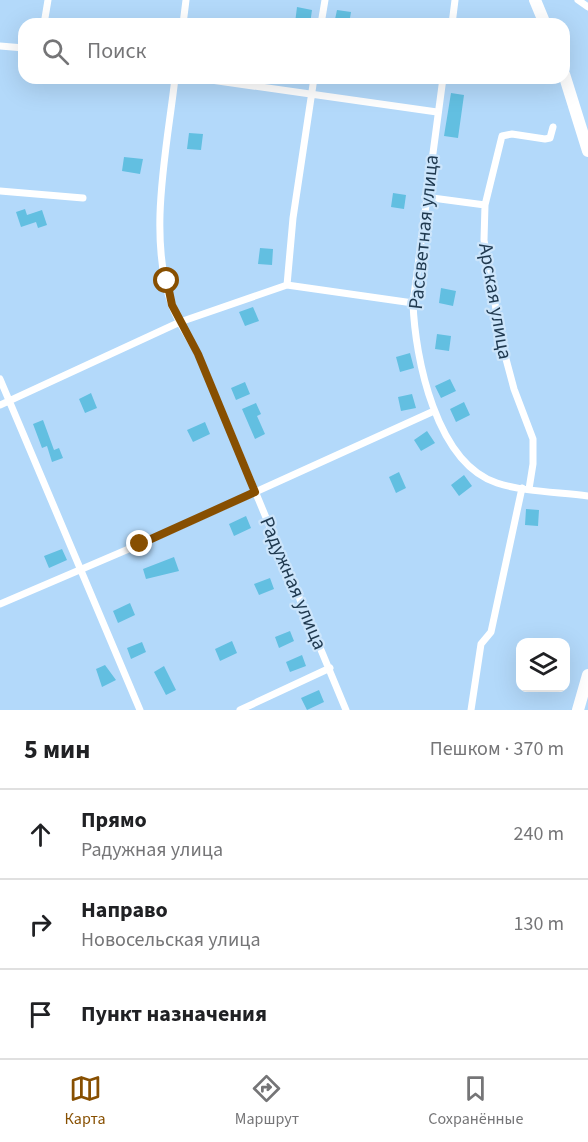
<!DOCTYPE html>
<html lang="ru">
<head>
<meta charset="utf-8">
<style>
  :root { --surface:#fff; --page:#f2f2f2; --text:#202124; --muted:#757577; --line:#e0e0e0; --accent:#874f01 }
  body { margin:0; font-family:"Source Sans 3",sans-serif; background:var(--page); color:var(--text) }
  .controls { position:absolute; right:18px; bottom:18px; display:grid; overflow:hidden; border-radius:12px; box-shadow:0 6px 24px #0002 }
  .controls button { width:54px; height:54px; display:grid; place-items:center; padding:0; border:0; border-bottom:2px solid var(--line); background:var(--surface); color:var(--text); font:30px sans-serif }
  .stop { position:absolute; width:18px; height:18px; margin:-14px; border:4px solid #874f01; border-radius:50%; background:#fff }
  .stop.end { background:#874f01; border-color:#fff; box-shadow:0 2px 6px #0008 }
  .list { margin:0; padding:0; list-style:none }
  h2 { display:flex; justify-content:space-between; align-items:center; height:78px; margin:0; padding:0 24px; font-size:26px }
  h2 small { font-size:20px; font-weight:400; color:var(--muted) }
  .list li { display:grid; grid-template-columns:39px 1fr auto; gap:18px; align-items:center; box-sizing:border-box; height:90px; padding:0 24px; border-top:2px solid var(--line) }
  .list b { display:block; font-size:22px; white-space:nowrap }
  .list p { margin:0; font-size:20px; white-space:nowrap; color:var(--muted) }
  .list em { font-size:20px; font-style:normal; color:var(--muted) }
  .icon { flex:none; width:33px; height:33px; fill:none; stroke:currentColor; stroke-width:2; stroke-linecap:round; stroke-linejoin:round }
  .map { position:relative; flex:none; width:588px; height:710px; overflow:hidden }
  .search { position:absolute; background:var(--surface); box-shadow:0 6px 24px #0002; left:18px; right:18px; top:18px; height:66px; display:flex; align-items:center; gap:15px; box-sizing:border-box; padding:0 21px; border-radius:18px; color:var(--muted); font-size:22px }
  .sheet { height:348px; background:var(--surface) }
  nav { display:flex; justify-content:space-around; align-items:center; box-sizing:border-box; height:84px; border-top:2px solid var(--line); background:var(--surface); font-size:16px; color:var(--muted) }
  nav a { display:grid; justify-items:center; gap:3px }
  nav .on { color:var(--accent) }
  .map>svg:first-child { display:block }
  .building { fill:#62bfe1 }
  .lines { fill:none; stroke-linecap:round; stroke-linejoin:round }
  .minor { stroke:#fff; stroke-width:7 }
  .primary { stroke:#fff; stroke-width:12 }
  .route { stroke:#874f01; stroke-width:8 }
  .labels { text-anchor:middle; stroke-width:4.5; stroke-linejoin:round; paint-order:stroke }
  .street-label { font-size:20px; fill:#1f394f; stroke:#cce5fb }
</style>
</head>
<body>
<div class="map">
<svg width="588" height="710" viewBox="0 0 588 710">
  <rect width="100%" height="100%" fill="#b3d9fa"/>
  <path class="building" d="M297,7l15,3 -2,14 -15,-1z
    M337,10l14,2 -2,12h-15z
    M451,93l13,2 -6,43 -14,-2z
    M189,133l14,1 -2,16 -14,-1z
    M124,157l19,2 -3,15 -18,-3z
    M393,193l13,2 -2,14 -13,-2z
    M25,209l2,6 15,-5 5,15 -9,3 -2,-6 -15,5 -5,-15z
    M260,248l13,1 -1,16 -14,-1z
    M441,288l15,3 -3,15 -14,-3z
    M253,307l6,14 -14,5 -6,-14z
    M437,334l14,2 -2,15 -14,-2z
    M410,353l4,15 -14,4 -4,-15z
    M450,379l6,12 -15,7 -6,-12z
    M245,382l5,12 -14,6 -5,-12z
    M91,393l6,15 -12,5 -6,-14z
    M412,394l4,14 -15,3 -3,-14z
    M464,402l6,13 -14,7 -6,-13z
    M256,403l5,11 -4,2 8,18 -10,5 -13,-30z
    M43,420l11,30 5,-2 4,10 -11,4 -5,-16 -5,2 -9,-24z
    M205,422l5,12 -17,8 -6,-12z
    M427,431l8,12 -14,8 -7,-11z
    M399,472l7,16 -10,5 -7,-16z
    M464,475l8,11 -13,10 -8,-11z
    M526,509l13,1 -1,16 -13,-1z
    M246,516l5,12 -17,8 -5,-12z
    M62,549l5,11 -18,8 -5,-12z
    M174,557l5,14 -33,8 -3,-10z
    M270,578l4,11 -15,6 -5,-11z
    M130,603l5,12 -17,8 -5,-12z
    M290,631l4,10 -15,7 -4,-11z
    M232,641l5,12 -17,8 -5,-12z
    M142,642l4,10 -15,7 -4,-11z
    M302,655l4,11 -16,6 -4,-10z
    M105,665l11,15 -14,7 -6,-18z
    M164,666l12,24 -10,5 -12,-23z
    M319,690l5,12 -17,8 -6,-12z"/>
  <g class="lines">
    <path class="minor" d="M578,0l10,7
      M44,24l4,-24
      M183,24l3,-24
      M321,24l4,-24
      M452,24l3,-24
      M0,46l24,2
      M175,78c-8,71 -28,159 -3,228 6,17 18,32 26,48l148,356
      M197,78l240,34
      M443,78l-30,225c2,55 23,160 84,180 28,9 61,9 91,13
      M0,191l83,7
      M425,197l60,8
      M287,285l6,-67 21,-140
      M287,285l126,18
      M0,379l140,331
      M0,405l180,-83 107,-37
      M529,489l4,-25v-25l-19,-50 -12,-45 -18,-104 1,-35 17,-69 10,-2 33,5 5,-1 3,-11
      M0,604l145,-62 289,-131
      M240,710l90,-42
      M471,710l10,-66 10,-12 31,-144"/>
    <path class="primary" d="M535,0l10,24
      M564,74l24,77
      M578,710l10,-35"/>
  </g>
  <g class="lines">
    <path class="route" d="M140,544l115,-52 -57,-138 -26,-49 -5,-24"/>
  </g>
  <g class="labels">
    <g class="street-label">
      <text transform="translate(423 232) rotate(-84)" y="7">Рассветная улица</text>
      <text transform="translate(496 301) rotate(80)" y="7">Арская улица</text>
      <text transform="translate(294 583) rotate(67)" y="7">Радужная улица</text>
    </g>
  </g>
</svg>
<div class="controls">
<button><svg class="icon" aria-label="layers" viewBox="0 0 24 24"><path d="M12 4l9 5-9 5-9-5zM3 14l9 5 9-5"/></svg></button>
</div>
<div class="stop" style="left:167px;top:281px"></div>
<div class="stop end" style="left:140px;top:544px"></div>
<div class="search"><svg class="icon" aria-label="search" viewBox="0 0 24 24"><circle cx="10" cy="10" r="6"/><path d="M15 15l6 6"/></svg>Поиск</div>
</div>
<section class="sheet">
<h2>5 мин<small>Пешком · 370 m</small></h2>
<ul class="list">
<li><svg class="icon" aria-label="ahead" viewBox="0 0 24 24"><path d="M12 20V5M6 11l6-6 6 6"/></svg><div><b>Прямо</b><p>Радужная улица</p></div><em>240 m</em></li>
<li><svg class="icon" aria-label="right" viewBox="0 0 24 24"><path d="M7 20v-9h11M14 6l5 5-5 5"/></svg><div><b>Направо</b><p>Новосельская улица</p></div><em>130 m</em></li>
<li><svg class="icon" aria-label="arrive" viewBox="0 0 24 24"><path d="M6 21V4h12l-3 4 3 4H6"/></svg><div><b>Пункт назначения</b></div></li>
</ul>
</section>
<nav>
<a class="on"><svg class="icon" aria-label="map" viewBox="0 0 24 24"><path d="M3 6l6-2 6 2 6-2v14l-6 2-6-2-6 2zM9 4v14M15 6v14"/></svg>Карта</a>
<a><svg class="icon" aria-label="directions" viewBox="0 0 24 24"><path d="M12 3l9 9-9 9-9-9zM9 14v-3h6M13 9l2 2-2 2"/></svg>Маршрут</a>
<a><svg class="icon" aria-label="saved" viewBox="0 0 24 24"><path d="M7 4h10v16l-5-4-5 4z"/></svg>Сохранённые</a>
</nav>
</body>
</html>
